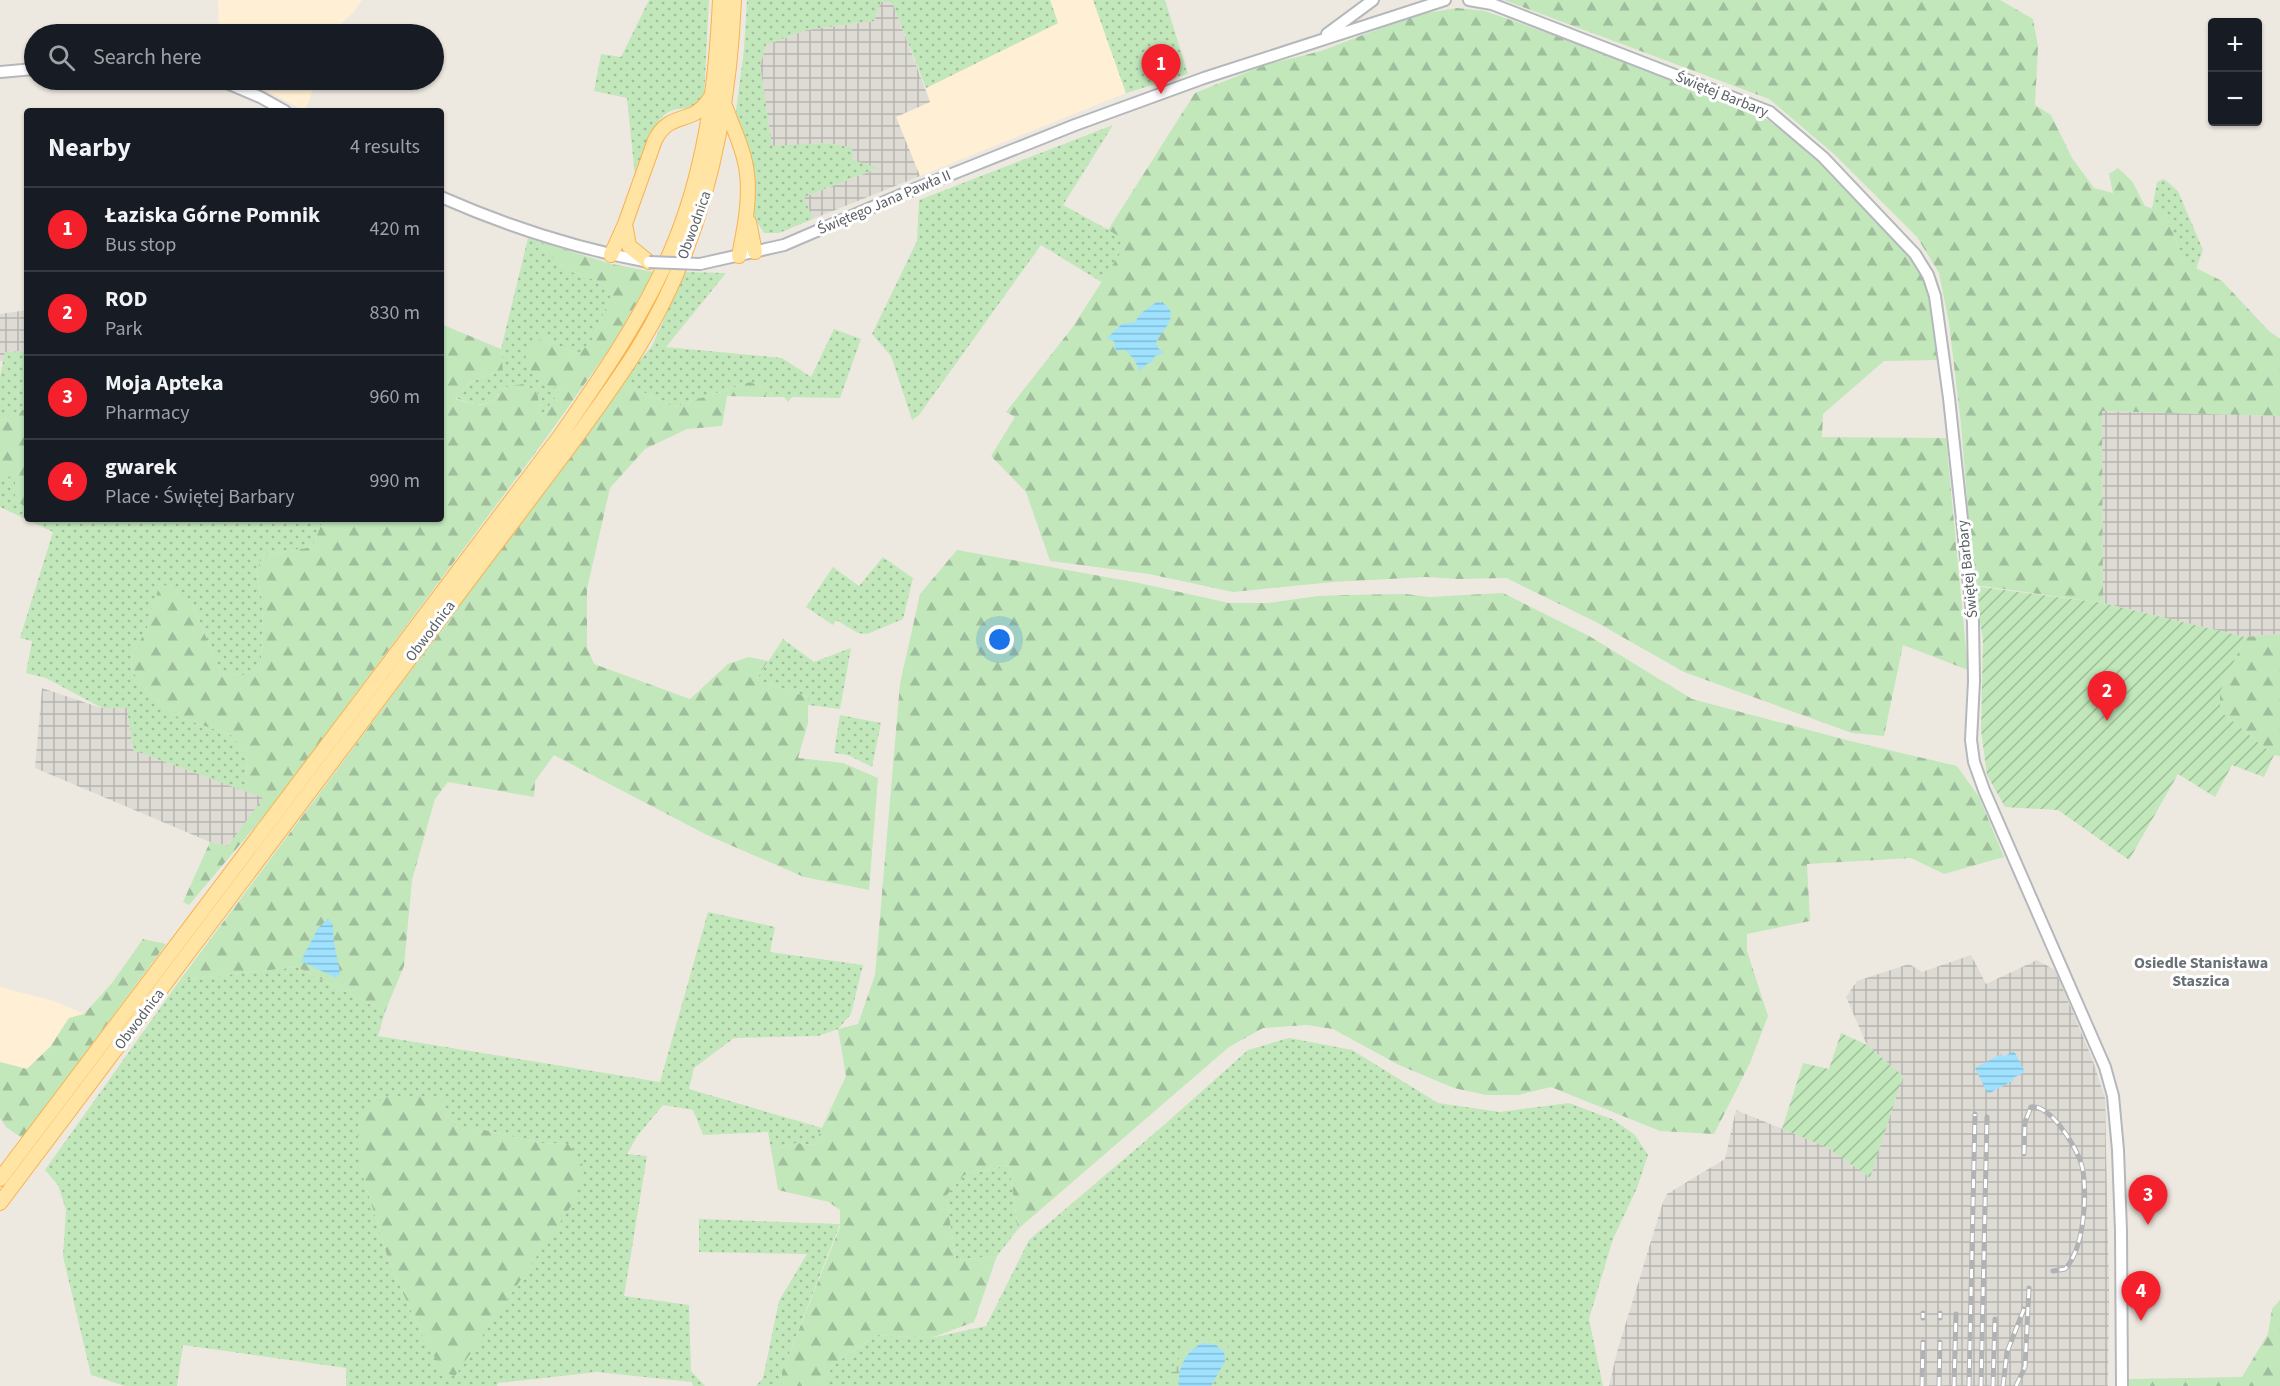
<!DOCTYPE html>
<html lang="en">
<head>
<meta charset="utf-8">
<style>
  :root { --surface:#171b24; --page:#20242c; --text:#f1f3f6; --muted:#9ea1a6; --line:#363941; --accent:#f4202c }
  body { margin:0; font-family:"Source Sans 3",sans-serif; background:var(--page); color:var(--text) }
  .controls { position:absolute; right:18px; top:18px; display:grid; overflow:hidden; border-radius:6px; box-shadow:0 2px 4px #0004 }
  .controls button { width:54px; height:54px; display:grid; place-items:center; padding:0; border:0; border-bottom:2px solid var(--line); background:var(--surface); color:var(--text); font:30px sans-serif }
  .you { position:absolute; left:1000px; top:640px; width:21px; height:21px; margin:-15px; border:4px solid #fff; border-radius:50%; background:#1a73e8; box-shadow:0 0 0 9px #1a73e833 }
  .badge { display:grid; place-items:center; width:39px; height:39px; border-radius:50%; background:var(--accent); color:#fff; font-size:20px; font-weight:700 }
  .pin { position:absolute; translate:-50% -50px; filter:drop-shadow(0 2px 3px #0008) }
  .pin::after { content:''; position:absolute; top:32px; width:21px; height:18px; background:inherit; clip-path:polygon(0 0,100% 0,50% 100%) }
  .list { margin:0; padding:0; list-style:none }
  h2 { display:flex; justify-content:space-between; align-items:center; height:78px; margin:0; padding:0 24px; font-size:26px }
  h2 small { font-size:20px; font-weight:400; color:var(--muted) }
  .list li { display:grid; grid-template-columns:39px 1fr auto; gap:18px; align-items:center; box-sizing:border-box; height:84px; padding:0 24px; border-top:2px solid var(--line) }
  .list b { display:block; font-size:22px; white-space:nowrap }
  .list p { margin:0; font-size:20px; white-space:nowrap; color:var(--muted) }
  .list em { font-size:20px; font-style:normal; color:var(--muted) }
  .icon { flex:none; width:33px; height:33px; fill:none; stroke:currentColor; stroke-width:2; stroke-linecap:round; stroke-linejoin:round }
  .map { position:relative; flex:none; width:2280px; height:1386px; overflow:hidden }
  .search { position:absolute; background:var(--surface); box-shadow:0 2px 4px #0004; left:24px; top:24px; width:420px; height:66px; display:flex; align-items:center; gap:15px; box-sizing:border-box; padding:0 21px; border-radius:33px; color:var(--muted); font-size:22px }
  .panel { position:absolute; background:var(--surface); box-shadow:0 2px 4px #0004; left:24px; top:108px; width:420px; height:414px; border-radius:6px }
  .map>svg:first-child { display:block }
  .commercial { fill:#ffefd4 }
  .industrial { fill:url(#industrial-grid) }
  .grass { fill:url(#grass-dots); fill-rule:evenodd }
  .forest { fill:url(#forest-firs) }
  .wetland { fill:url(#wetland-marsh) }
  .garden { fill:url(#garden-furrows) }
  .water { fill:url(#water-rules) }
  .lines { fill:none; stroke-linecap:round; stroke-linejoin:round }
  .minor-casing { stroke:#b4b8bc; stroke-width:14 }
  .major-casing { stroke:#fab24d; stroke-width:16 }
  .minor { stroke:#fff; stroke-width:10 }
  .major { stroke:#ffe4a4; stroke-width:14 }
  .rail-casing { stroke:#b1b2b3; stroke-width:5 }
  .rail { stroke:#fff; stroke-width:3; stroke-dasharray:9; stroke-linecap:butt }
  .minor-bridge-casing { stroke:#b4b8bc; stroke-width:14; stroke-linecap:butt }
  .minor-bridge { stroke:#fff; stroke-width:10 }
  .labels { text-anchor:middle; stroke-width:6; stroke-linejoin:round; paint-order:stroke }
  .street-label { font-size:15px; fill:#595f63; stroke:#fff }
  .neighbourhood-label { font-size:16px; font-weight:bold; fill:#6a7175; stroke:#fff }
</style>
</head>
<body>
<div class="map">
<svg width="2280" height="1386" viewBox="0 0 2280 1386">
  <defs>
    <pattern id="industrial-grid" width="8" height="8" patternUnits="userSpaceOnUse" patternTransform="scale(1.5)"><rect width="8" height="8" fill="#dedbd5"/><path d="M0 4h8M4 0v8" fill="none" stroke="#b7b5b0"/></pattern>
    <pattern id="grass-dots" width="8" height="8" patternUnits="userSpaceOnUse" patternTransform="scale(1.5)"><rect width="8" height="8" fill="#c1e7bb"/><path d="M2 2h.1M6 6h.1" fill="none" stroke="#a0be9c" stroke-width="1.8" stroke-linecap="round"/></pattern>
    <pattern id="forest-firs" width="22" height="20" patternUnits="userSpaceOnUse" patternTransform="scale(1.5)"><rect width="22" height="20" fill="#c1e7bb"/><path d="M5 1l3.5 6h-7zM16 11l3.5 6h-7z" fill="#a0be9c"/></pattern>
    <pattern id="wetland-marsh" width="20" height="14" patternUnits="userSpaceOnUse" patternTransform="scale(1.5)"><rect width="20" height="14" fill="#c1e7bb"/><path d="M1 5h8M5 5V1M11 12h8M15 12V8" fill="none" stroke="#a0be9c"/></pattern>
    <pattern id="garden-furrows" width="10" height="10" patternUnits="userSpaceOnUse" patternTransform="scale(1.5)"><rect width="10" height="10" fill="#c1e7bb"/><path d="M-1 1l2-2M0 10L10 0M9 11l2-2" fill="none" stroke="#a0be9c"/></pattern>
    <pattern id="water-rules" width="6" height="5" patternUnits="userSpaceOnUse" patternTransform="scale(1.5)"><rect width="6" height="5" fill="#9fe2ff"/><path d="M0 2.5h6" fill="none" stroke="#85bad2"/></pattern>
  </defs>
  <rect width="100%" height="100%" fill="#eee9e0"/>
  <path class="commercial" d="M218,0h144l-9,13 -14,12 -4,9h-116z
    M1050,0h43l33,93 -206,83 -24,-59 34,-15 -4,-14 132,-65z
    M245,80h72l-12,31z
    M0,987l54,14 30,13 -15,4 -19,29 -24,22 -26,-7z"/>
  <path class="industrial" d="M881,1h11l38,101 -34,15 24,59 -107,43 -9,-22 72,-28 -24,-9v-13l-28,-4 -52,4 -12,-82 6,-20 40,-15 68,-9z
    M27,310v41l-22,1 -1,9h-4v-47z
    M2102,411l178,5v218l-35,3 -142,-34z
    M42,688l59,20h26l6,42 131,48 -36,48 -18,-4 -175,-74z
    M1971,955l15,29 51,-24 18,10 37,88 13,40 4,191 -1,97h-499l8,-34 46,-150 4,-8 58,-35 11,-49 91,37 43,30 33,-101 -36,-31 -21,-48 11,-16 52,-17 13,8z"/>
  <path class="grass" d="M649,0h60l-5,96c-16,20 -23,8 -37,17 -15,9 -26,47 -32,63l-8,-78 -33,-7 7,-37 20,3z
    M747,0h303l8,23 -132,65 -34,-86h-11l-7,19 -68,9 -40,15 -6,20 12,81 52,-3 28,4 1,13 25,8 -74,29 9,22 -34,14h-15l-11,-17 -3,-61 -15,-37 9,-68z
    M1093,0h72l23,74 -62,19z
    M1113,125l-50,80 66,36 -26,42 -62,-38 -122,170 -7,5 -21,-64 -19,-22 45,-93 2,-41z
    M2164,179l14,12 25,59 -7,19 -12,-7 -18,-48 -14,-5 5,-27z
    M528,238l15,5 14,19 15,10 26,9 14,12 -19,46 -14,15 -16,-6 -20,-11 19,53 -21,26 -4,-25 -32,-4c-18,23 -25,19 -50,11 13,-17 27,-22 48,-27l-2,-22z
    M685,272l41,1 -60,74 116,11 29,19 23,-48 27,10 -21,59 -48,-1 -4,5 -4,-5h-18l-1,-9 -15,-6 -76,25 -52,-25 30,-36z
    M27,351v58l-8,2 -19,10v-45l5,-24z
    M15,475v24l12,10v10h296l-10,28 -49,8 -8,15 7,34 -2,58 -17,13 -23,-2 -29,-70 -32,-20 -14,48 -13,21 -2,17 13,19 29,27 58,20 15,17 1,40 -114,-42 -6,-42h-25l-56,-30 -20,-5 6,-32 -12,-3 33,-106 -53,-25v-29z
    M883,557l30,21 -10,41 -36,15 -9,-1 -22,-13 -3,5 -27,-18 27,-40 26,19z
    M783,639l31,23 37,-14 -11,61 -32,-4v-8l-52,-17z
    M840,715l41,8 -9,44 -24,-12 -14,-2z
    M708,912l67,15 -5,25 93,13 -12,49 -13,15 -20,7 -84,2 -40,30 -5,21 133,39 -8,17 -17,-2 -26,6 -3,-17 -65,3 -10,-25 -30,-5 -25,30 -11,19 20,2 -23,140 65,9 2,66 14,15h-12l-1,-4 -95,-10 -99,11 -1,3h-151v-18l-163,-23 -6,41h-52l-34,-11 -28,-119 3,-46 -8,-25 -13,-15 135,-190 117,-13 88,45 -7,24 282,46zM442,1097l4,19 11,12h19l64,15 28,1 -141,201 -37,-80 -31,-102z
    M1289,1038l63,12 86,53 62,9 69,-9 45,17 21,15 13,20 -11,33 -24,51 -24,80 14,67h-781l11,-21 44,-30 54,3 55,-12 43,-86 135,-115 84,-75z
    M1009,1165l9,64 -21,27 -41,4 -10,-64 18,-21z
    M699,1219l141,5 -58,148v14h-26l7,-8 16,-77 28,-47 -108,-2z"/>
  <path class="forest" d="M1504,0h496l33,19 5,27 -3,59 16,10 21,43 22,30 19,5 -4,-19 9,-6 14,13 13,25 21,8 18,48 38,19 47,50 11,8v77l-178,-5 1,192 -129,-18 -13,-161 -12,-101 -10,-50 -22,-36 -83,-83 -65,-55z
    M1457,8l28,3 100,35 175,68 65,50 78,85 24,32 11,79 -54,1 -61,53 -1,23 124,1 22,232 -65,-25 -19,91 -32,-3 -168,-61 -88,-50 -90,-44 -48,1 -32,-2 -93,5 -100,10 -84,-18 -99,-13 -24,-69 -35,-36 24,-39 -9,-5 66,-84 56,-87 -20,-11 87,-137 70,-28 56,-14 94,-36z
    M543,243l69,21 42,8 -41,72 -69,97 -275,369 -80,95 -6,-3 27,-60 18,4 35,-48 -16,-6 -1,-40 -15,-17 -58,-20 -29,-27 -13,-19 2,-17 13,-21 14,-48 20,9 12,11 29,70 23,2 17,-13 2,-58 -7,-34 8,-15 49,-8 10,-28h118v-195l60,25 2,22c-20,5 -36,9 -48,28 26,7 32,11 50,-12l18,-3 14,7 4,25 21,-26 -21,-7 -16,-21 2,-12 16,-13 20,11 16,6 14,-15 19,-46 -14,-12 -26,-9 -18,-12z
    M622,382l52,25 76,-25 15,6 1,9 -39,-1 -5,30 -35,3 -42,20 -35,39 -23,101v58l7,17 96,35 38,-35 21,-7 19,4 -12,19 52,17v26l-10,35 45,5 35,15 -9,112 -65,-13 -97,-42 -153,-80 -19,26 -1,16 -86,-15 -13,17 -23,81 -8,86 -19,46 -88,-45 -117,13 401,-537z
    M27,409v100l-12,-10v-23l-15,2v-57l19,-10z
    M957,550l182,33 90,20h39l50,-7 26,-1 62,-1 23,3 74,-4 86,43 103,63 158,42 107,25 22,31 25,60 -60,17 -33,-16 -104,6 3,57 -63,13v17l21,65 -18,47 -36,71 -54,-3 -109,-44 -33,8h-32l-32,-7 -55,-23 -66,-36 -26,-4 -44,3 -34,19 -211,182 -9,-64 -45,10 -18,21 10,64 41,-4 -23,66 -43,16 -54,-3 -44,30 -11,21h-40v-14l58,-145v-17l-11,-8 -51,-12 -7,-41 26,-6 17,2 32,-69 -8,-47 20,-5 17,-49 25,-291 20,-90z
    M2280,634v122l-6,-1 -54,-44v-19l25,-55z
    M143,939l23,5 -144,194 -16,-11 -6,-9v-56l27,7 23,-22 19,-29 15,-4 28,-31z
    M389,1096l54,1 3,19 11,12h19l64,15 28,1 16,23 -10,35 -119,174 -11,-4 -17,-27 -37,-80 -31,-102 -1,-38 8,-17z
    M2280,1300v86h-152v-7l114,-2 26,-43 4,-25z"/>
  <path class="wetland" d="M1208,1340l18,3 3,7 -4,11 -1,-9 -47,22 2,12h-13l6,-18 19,-25z"/>
  <path class="garden" d="M1974,586l129,17 142,34 -25,55v19l54,44 -10,22 -32,-12 -17,32 -37,-23 -49,86 -71,-50 -53,-3 -18,-32 -6,-45 2,-91z
    M1841,1033l26,12 36,31 -33,102 -43,-31 -45,-18 21,-66 26,6z"/>
  <path class="water" d="M1158,301c26,11 6,27 -2,41l3,7 5,4 -9,3 -3,6 -4,1 -8,8 -6,-12 -9,-9 -9,1 -2,-10 -7,-3 15,-14 13,-2 5,-8z
    M328,919l5,5c-1,18 5,33 7,50l-4,4 -35,-17 17,-33z
    M2014,1051l11,21 -12,6 1,2 -26,14 -13,-26 26,-14 2,3z
    M1204,1343l12,2 8,7 1,9 -14,25h-32c-2,-17 8,-38 25,-43z"/>
  <g class="lines">
    <defs>
      <path id="minor" d="M1469,0l23,4 278,108 53,45 92,97 13,21 7,21 14,102 24,224 1,59 -3,59 3,22 10,28 121,277 8,29 5,54 3,81 1,155
        M1327,34l46,-34
        M0,72l34,-3
        M220,80l40,17 25,14
        M441,197c66,29 137,52 208,65
        M700,264l84,-19 133,-57 158,-63 129,-47 241,-78"/>
      <path id="major" d="M726,108c6,18 15,35 19,54 7,30 0,64 -6,94
        M749,222l6,30
        M625,224l4,22 20,16
        M611,255l14,-31 30,-84c16,-31 37,-13 55,-42
        M0,1179l560,-743c41,-59 82,-118 110,-183 35,-80 46,-167 50,-253
        M0,1203l570,-757c23,-32 47,-64 68,-98 65,-105 91,-226 96,-348"/>
    </defs>
    <use href="#minor" class="minor-casing"/>
    <use href="#major" class="major-casing"/>
    <use href="#minor" class="minor"/>
    <use href="#major" class="major"/>
    <defs>
      <path id="rail" d="M2024,1154l1,-32 6,-15c8,-1 14,4 20,9 12,11 30,39 32,55 4,27 1,78 -18,98l-12,2
        M1923,1318v-5
        M1940,1318v-5
        M1922,1386l1,-44
        M1939,1386l1,-44
        M1954,1386l2,-72
        M1969,1386l6,-272
        M1981,1386l6,-269
        M1993,1386l2,-67
        M2003,1386l4,-34 17,-43
        M2016,1386l9,-19 4,-79"/>
    </defs>
    <use href="#rail" class="rail-casing"/>
    <use href="#rail" class="rail"/>
    <defs>
      <path id="minor-bridge" d="M649,262l51,2"/>
    </defs>
    <use href="#minor-bridge" class="minor-bridge-casing"/>
    <use href="#minor-bridge" class="minor-bridge"/>
  </g>
  <g class="labels">
    <g class="street-label">
      <text transform="translate(1722 94) rotate(22)" y="5">Świętej Barbary</text>
      <text transform="translate(884 202) rotate(-23)" y="5">Świętego Jana Pawła II</text>
      <text transform="translate(694 225) rotate(-70)" y="5">Obwodnica</text>
      <text transform="translate(1967 569) rotate(-96)" y="5">Świętej Barbary</text>
      <text transform="translate(430 631) rotate(-53)" y="5">Obwodnica</text>
      <text transform="translate(139 1019) rotate(-53)" y="5">Obwodnica</text>
    </g>
    <g class="neighbourhood-label">
      <text x="2201" y="968">Osiedle Stanisława<tspan x="2201" dy="18">Staszica</tspan></text>
    </g>
  </g>
</svg>
<div class="controls">
<button>+</button>
<button>−</button>
</div>
<div class="you"></div>
<div class="pin badge" style="left:1161px;top:94px">1</div>
<div class="pin badge" style="left:2107px;top:721px">2</div>
<div class="pin badge" style="left:2148px;top:1225px">3</div>
<div class="pin badge" style="left:2141px;top:1321px">4</div>
<div class="search"><svg class="icon" aria-label="search" viewBox="0 0 24 24"><circle cx="10" cy="10" r="6"/><path d="M15 15l6 6"/></svg>Search here</div>
<section class="panel">
<h2>Nearby<small>4 results</small></h2>
<ul class="list">
<li><span class="badge">1</span><div><b>Łaziska Górne Pomnik</b><p>Bus stop</p></div><em>420 m</em></li>
<li><span class="badge">2</span><div><b>ROD</b><p>Park</p></div><em>830 m</em></li>
<li><span class="badge">3</span><div><b>Moja Apteka</b><p>Pharmacy</p></div><em>960 m</em></li>
<li><span class="badge">4</span><div><b>gwarek</b><p>Place · Świętej Barbary</p></div><em>990 m</em></li>
</ul>
</section>
</div>
</body>
</html>
